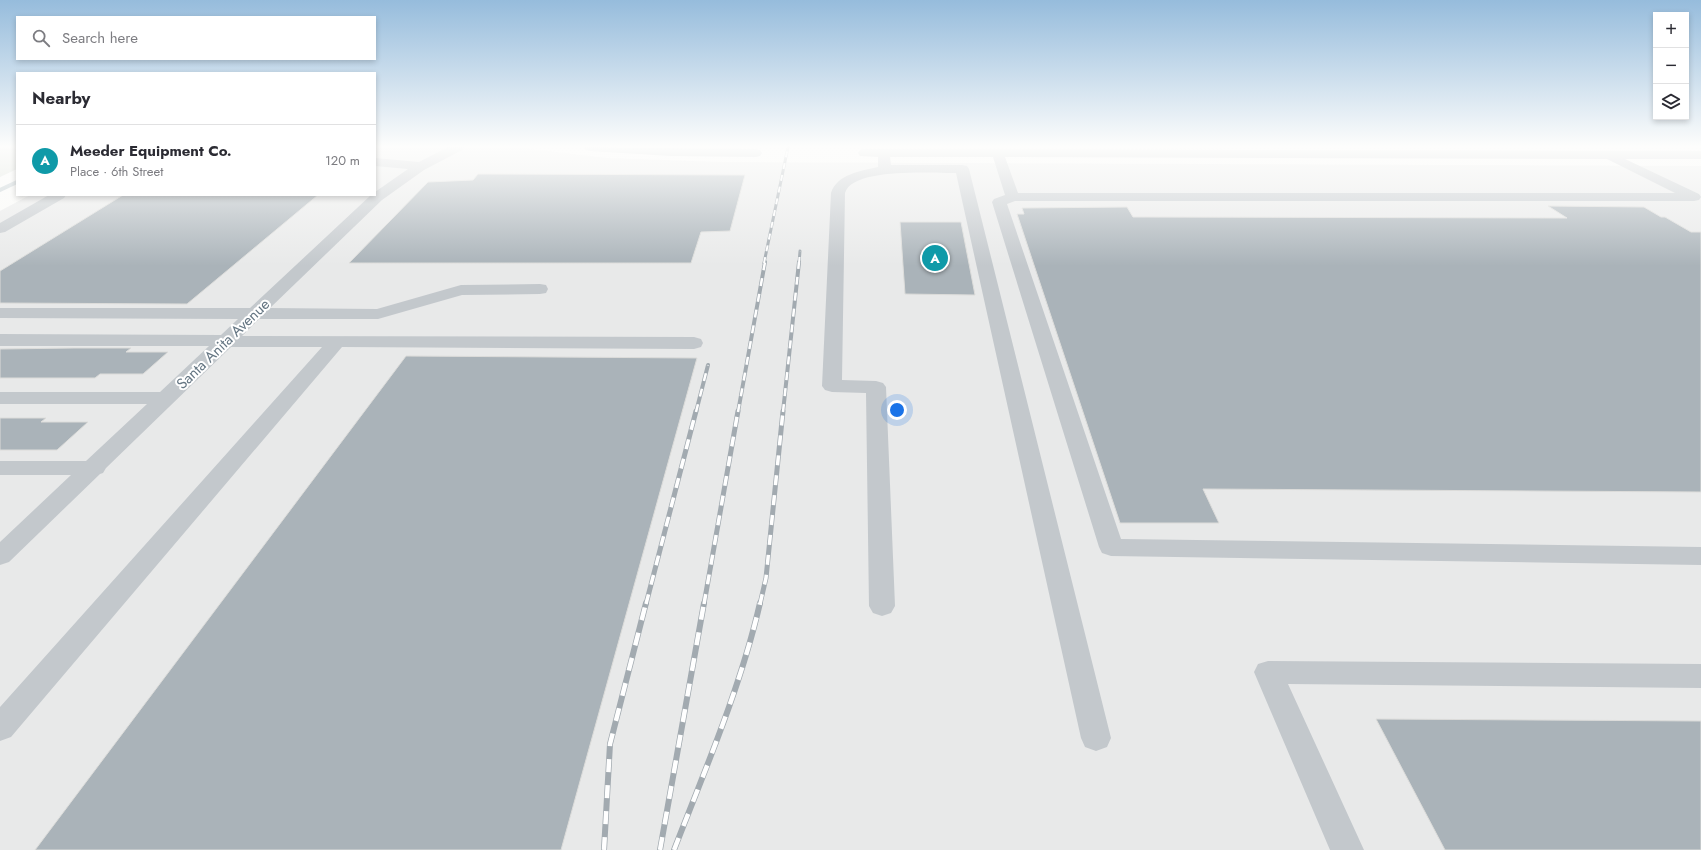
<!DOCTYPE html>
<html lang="en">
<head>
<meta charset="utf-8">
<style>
  :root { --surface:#fff; --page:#f7f7f7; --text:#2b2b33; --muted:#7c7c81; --line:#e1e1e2; --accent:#e4572e }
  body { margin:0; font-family:Jost,sans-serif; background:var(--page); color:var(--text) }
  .controls { position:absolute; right:12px; top:12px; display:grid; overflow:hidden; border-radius:0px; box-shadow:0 2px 6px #0003 }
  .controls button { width:36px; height:36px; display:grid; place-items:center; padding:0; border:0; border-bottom:1px solid var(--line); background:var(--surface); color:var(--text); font:20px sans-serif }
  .you { position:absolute; left:897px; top:410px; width:14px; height:14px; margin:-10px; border:3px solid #fff; border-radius:50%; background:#1a73e8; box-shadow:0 0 0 6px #1a73e833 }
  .badge { display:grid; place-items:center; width:26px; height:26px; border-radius:50%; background:var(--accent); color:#fff; font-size:13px; font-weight:700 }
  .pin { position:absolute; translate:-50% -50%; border:2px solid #fff; box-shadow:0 1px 4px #0006 }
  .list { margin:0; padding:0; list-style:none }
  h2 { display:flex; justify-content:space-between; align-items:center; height:52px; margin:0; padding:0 16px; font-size:17px }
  h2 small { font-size:13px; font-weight:400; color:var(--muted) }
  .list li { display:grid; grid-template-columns:26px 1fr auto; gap:12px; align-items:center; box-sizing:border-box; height:72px; padding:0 16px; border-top:1px solid var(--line) }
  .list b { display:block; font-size:15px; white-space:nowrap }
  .list p { margin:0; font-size:13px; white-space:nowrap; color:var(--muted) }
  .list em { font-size:13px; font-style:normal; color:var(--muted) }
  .icon { flex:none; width:22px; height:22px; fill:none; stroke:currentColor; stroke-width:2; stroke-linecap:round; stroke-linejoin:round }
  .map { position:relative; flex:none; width:1701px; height:850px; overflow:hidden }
  .search { position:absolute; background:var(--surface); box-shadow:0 2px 6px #0003; left:16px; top:16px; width:360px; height:44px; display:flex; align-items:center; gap:10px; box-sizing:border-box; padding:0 14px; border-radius:0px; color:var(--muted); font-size:15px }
  .panel { position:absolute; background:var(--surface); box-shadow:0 2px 6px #0003; left:16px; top:72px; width:360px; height:124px; border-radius:0px }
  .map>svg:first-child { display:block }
  .built { fill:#e8e9e9 }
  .green { fill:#dadfd7 }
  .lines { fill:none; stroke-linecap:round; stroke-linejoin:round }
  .stream { stroke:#bbc7cb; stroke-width:4 }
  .building { fill:#aab3b9; stroke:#dcdcda }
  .minor { fill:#c3c8cc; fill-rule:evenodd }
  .rail-far3-casing { stroke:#a2aab0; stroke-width:3 }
  .rail-far2-casing { stroke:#a2aab0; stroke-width:4 }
  .rail-far1-casing { stroke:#a2aab0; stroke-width:5 }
  .rail-casing { stroke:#a2aab0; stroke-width:6 }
  .rail-far3 { stroke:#fff; stroke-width:2; stroke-dasharray:6; stroke-linecap:butt }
  .rail-far2 { stroke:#fff; stroke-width:2.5; stroke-dasharray:8; stroke-linecap:butt }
  .rail-far1 { stroke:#fff; stroke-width:3.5; stroke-dasharray:10; stroke-linecap:butt }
  .rail { stroke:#fff; stroke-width:4.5; stroke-dasharray:13; stroke-linecap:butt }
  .labels { text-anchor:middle; stroke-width:4; stroke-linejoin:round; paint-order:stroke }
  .street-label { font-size:15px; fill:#657683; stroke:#fff }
</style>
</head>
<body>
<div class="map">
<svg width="1701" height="850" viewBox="0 0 1701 850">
  <rect width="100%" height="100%" fill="#fafaf8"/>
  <path class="built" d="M375,147h140l92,11 115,4 979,4v684h-1701v-639l30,-16h345z"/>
  <path class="green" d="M0,147h17v22l-17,8z"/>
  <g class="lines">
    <path class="stream" d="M0,190l17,-8"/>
  </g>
  <path class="building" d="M478,174l267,1 -15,56 -29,1 -10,31h-342l79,-81 45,-2z
    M123,195h195l-131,109 -187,-1v-32z
    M1548,206l96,1 17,10h4l26,15h10v260l-498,-3 16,34h-99l-103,-309h7l-2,-6 105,-1 6,10 434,1z
    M900,222h61l14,73 -70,-1z
    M74,348h57l-5,4h42l-25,22h-43l-5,4h-95v-29z
    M406,356l291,2 -136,492h-526z
    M0,418h46l-5,4h47l-31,28h-57z
    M1376,719l325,2v129h-256z"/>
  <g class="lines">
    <path class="minor" d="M448,147h16l-2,3 -38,20 -42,30 -112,108 107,1 84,-24 79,-1 6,1 2,4 -2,4 -6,1 -78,1 -84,24h-119l-17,17 452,1 7,2 2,4 -2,4 -7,2 -352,-2 -331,390 -11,4v-34l322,-360h-91l-125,121 -3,5 -3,1 -91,88 -9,3v-23l71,-67h-71v-14h86l61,-57h-147v-12h160l49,-46h-209v-12l221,1 17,-16 -238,-1v-10h250l121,-113h4v-3l33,-23 -33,-3v-8l44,4z
      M584,147l172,2 4,1 2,3 -2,3 -4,1 -85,-1 -81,-5 -4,-1z
      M864,149l837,2v8h-76l74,35 2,3 -2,3 -5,1h-679l-8,3 114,335 580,8v18l-590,-9 -9,-3 -3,-6 -107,-345 2,-3 11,-4 -12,-38h-103l1,8h71l5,1 2,3 142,569 -4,9 -11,4 -11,-4 -4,-9 -125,-565c-22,0 -104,-6 -111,20l-3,187 34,1 7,2 3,4 9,219 -4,7 -9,3 -9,-3 -4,-7 -3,-213 -34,-1 -7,-2 -3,-4 9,-193c6,-19 30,-22 47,-26v-10l-18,-1 -2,-3 2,-3zM1005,157l602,2 68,34h-657z
      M49,195h17l-2,3 -59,34 -5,1v-10z
      M1268,661l433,3v24l-413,-4 76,166h-34l-76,-178 4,-8z"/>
    <defs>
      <path id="rail-far3" d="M764,263l24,-116
        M799,263l1,-12"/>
      <path id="rail-far2" d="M696,412l12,-47
        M738,412l27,-150
        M783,412l16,-150"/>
      <path id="rail-far1" d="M646,604l50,-193
        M704,604l34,-193
        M760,604l6,-26 17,-167"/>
      <path id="rail" d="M604,850l6,-106 36,-141
        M660,850l44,-247
        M674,850c31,-80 67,-164 86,-247"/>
    </defs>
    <use href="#rail-far3" class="rail-far3-casing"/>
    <use href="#rail-far2" class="rail-far2-casing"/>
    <use href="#rail-far1" class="rail-far1-casing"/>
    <use href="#rail" class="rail-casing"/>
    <use href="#rail-far3" class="rail-far3"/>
    <use href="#rail-far2" class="rail-far2"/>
    <use href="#rail-far1" class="rail-far1"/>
    <use href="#rail" class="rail"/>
  </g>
  <linearGradient id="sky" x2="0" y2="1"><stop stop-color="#96bcdc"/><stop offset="0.55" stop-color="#fdfdfc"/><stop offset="1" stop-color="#fdfdfc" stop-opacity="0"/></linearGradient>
  <rect width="1701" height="266" fill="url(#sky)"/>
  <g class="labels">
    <g class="street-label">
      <text transform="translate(223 344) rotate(-44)" y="5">Santa Anita Avenue</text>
    </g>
  </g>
</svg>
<div class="controls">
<button>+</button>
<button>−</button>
<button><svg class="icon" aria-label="layers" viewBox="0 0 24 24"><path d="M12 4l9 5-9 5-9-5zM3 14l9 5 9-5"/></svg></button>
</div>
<div class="you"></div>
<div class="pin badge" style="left:935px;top:258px;background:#0f9aa8">A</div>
<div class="search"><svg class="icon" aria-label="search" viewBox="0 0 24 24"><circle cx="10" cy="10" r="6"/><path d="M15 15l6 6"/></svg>Search here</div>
<section class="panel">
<h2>Nearby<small></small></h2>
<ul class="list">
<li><span class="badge" style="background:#0f9aa8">A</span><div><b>Meeder Equipment Co.</b><p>Place · 6th Street</p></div><em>120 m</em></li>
</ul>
</section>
</div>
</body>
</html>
